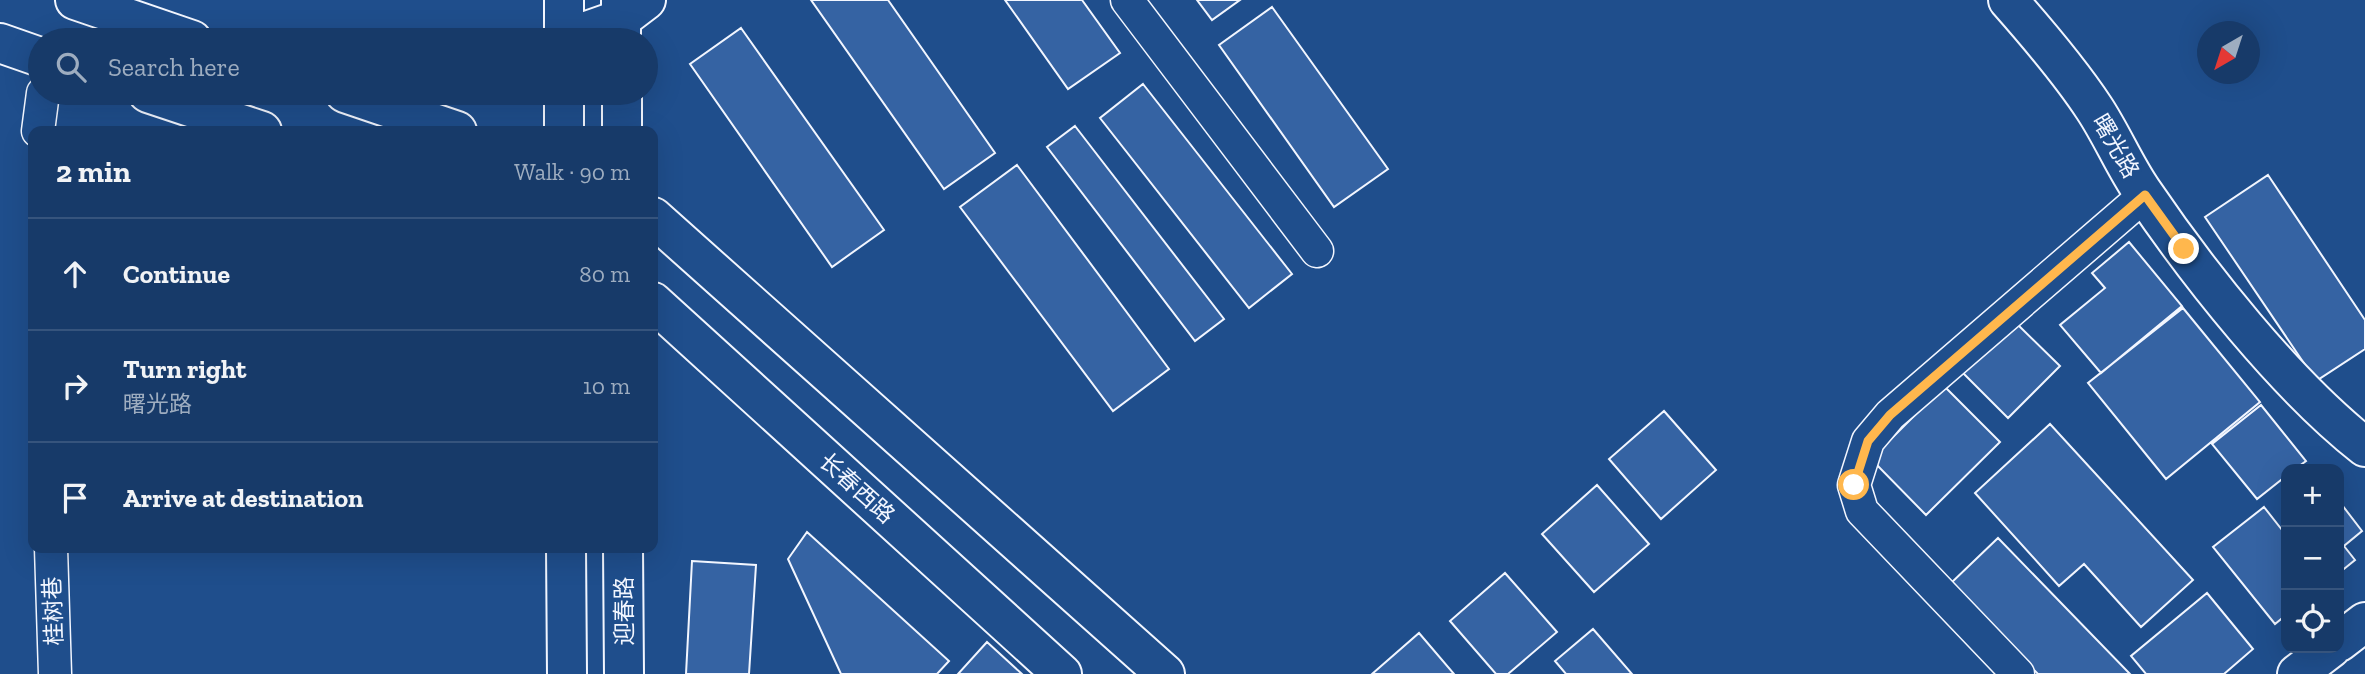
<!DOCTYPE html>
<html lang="en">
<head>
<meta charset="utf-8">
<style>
  :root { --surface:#173a69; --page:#244571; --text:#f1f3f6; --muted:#9eadc0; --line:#36547d }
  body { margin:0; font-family:"Zilla Slab","Noto Sans SC",serif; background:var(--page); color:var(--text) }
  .controls { position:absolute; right:21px; bottom:21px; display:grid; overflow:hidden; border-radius:14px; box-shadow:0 7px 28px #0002 }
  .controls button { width:63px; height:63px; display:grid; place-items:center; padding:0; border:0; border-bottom:2px solid var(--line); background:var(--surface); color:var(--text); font:35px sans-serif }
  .compass { position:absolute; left:2197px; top:21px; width:63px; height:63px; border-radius:50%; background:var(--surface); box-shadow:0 7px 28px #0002; rotate:219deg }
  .stop { position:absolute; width:21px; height:21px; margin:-16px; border:5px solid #ffb74d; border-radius:50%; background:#fff }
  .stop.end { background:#ffb74d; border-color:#fff; box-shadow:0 2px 7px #0008 }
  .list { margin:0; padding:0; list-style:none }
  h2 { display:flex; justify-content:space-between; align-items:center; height:91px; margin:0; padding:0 28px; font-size:30px }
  h2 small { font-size:23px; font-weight:400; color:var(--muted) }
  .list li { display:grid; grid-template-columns:46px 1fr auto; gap:21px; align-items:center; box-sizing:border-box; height:112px; padding:0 28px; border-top:2px solid var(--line) }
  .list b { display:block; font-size:26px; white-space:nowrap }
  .list p { margin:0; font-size:23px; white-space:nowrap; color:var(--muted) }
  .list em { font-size:23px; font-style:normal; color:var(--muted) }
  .icon { flex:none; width:38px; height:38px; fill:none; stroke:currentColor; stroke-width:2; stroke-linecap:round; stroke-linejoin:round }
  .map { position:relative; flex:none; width:2365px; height:674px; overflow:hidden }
  .search { position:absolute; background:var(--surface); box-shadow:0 7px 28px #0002; left:28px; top:28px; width:630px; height:77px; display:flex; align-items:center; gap:18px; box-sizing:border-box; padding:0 24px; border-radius:38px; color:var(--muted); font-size:26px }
  .panel { position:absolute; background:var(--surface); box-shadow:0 7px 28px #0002; left:28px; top:126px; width:630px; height:427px; border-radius:14px }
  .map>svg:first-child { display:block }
  .building { fill:#3563a3; stroke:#f2f6ff; stroke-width:2 }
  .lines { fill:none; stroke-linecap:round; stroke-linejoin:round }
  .minor-casing { stroke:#f2f6ff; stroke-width:35 }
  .tertiary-casing { stroke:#f2f6ff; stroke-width:42 }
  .secondary-casing { stroke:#f2f6ff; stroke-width:42 }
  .trunk-casing { stroke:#f2f6ff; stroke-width:42 }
  .minor { stroke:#1f4e8c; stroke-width:32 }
  .tertiary { stroke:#1f4e8c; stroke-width:38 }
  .secondary { stroke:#1f4e8c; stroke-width:38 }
  .trunk { stroke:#1f4e8c; stroke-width:38 }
  .route { stroke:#ffb74d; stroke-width:9 }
  .labels { text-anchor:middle; stroke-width:5; stroke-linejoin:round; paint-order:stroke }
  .street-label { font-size:23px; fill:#f2f6ff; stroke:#1f4e8c }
</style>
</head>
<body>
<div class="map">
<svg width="2365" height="674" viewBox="0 0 2365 674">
  <rect width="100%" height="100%" fill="#1f4e8c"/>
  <path class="building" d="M811,0h77l107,153 -51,36z
    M1005,0h77l38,53 -52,36z
    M1197,0h43l-28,20z
    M1272,7l116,162 -54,38 -115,-162z
    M741,28l143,202 -52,37 -142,-203z
    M1143,84l149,190 -43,34 -149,-190z
    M1075,126l149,193 -29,22 -148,-194z
    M1017,165l152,204 -56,42 -153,-204z
    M2268,175l97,145v29l-49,32 -111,-164z
    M2129,242l53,64 -81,67 -41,-48 45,-37 -13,-15z
    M2183,308l77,94 -94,77 -78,-96z
    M2014,321l46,45 -52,52 -46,-46z
    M1944,386l56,56 -74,73 -55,-56z
    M2261,405l45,56 -11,8h-9v7l-29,23 -45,-55z
    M1664,411l52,59 -55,49 -52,-60z
    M2050,424l143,156 -52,47 -57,-63 -25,22 -84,-93z
    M1597,485l52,59 -55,48 -52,-58z
    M2339,501l23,30 -18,15 11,14 -16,13z
    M2264,507l22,28v80l-11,9 -62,-77z
    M807,532l142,129 -12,13h-96l-53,-115z
    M1998,538l132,136h-92l-88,-90z
    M692,561l64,4 -7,109h-63z
    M1505,573l52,59 -49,42h-12l-46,-53z
    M2207,593l46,56 -29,25h-78l-15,-18z
    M1593,629l39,45h-66l-11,-13z
    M1419,633l35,41h-82z
    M987,642l35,32h-64z"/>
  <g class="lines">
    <defs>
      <path id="minor" d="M1127,0l190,251
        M38,131l5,-38
        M51,548l4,126
        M2018,674l-156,-163 -8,-26 14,-44 22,-26 255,-220"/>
      <path id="tertiary" d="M2008,0c30,34 61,70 86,108 18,27 30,57 48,83 57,84 144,194 223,256
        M564,39l57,-20 25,-19
        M2339,642l26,-20
        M2297,674l34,-26"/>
      <path id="secondary" d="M75,0l117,40
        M0,43l40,14
        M148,93l114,38
        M345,93l112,38
        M653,217l512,457
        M653,302l409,372"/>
      <path id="trunk" d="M564,0v40
        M621,0v40
        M564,93v38
        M622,93v38
        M566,548l1,126
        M623,548l1,126"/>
    </defs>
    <use href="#minor" class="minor-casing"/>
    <use href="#tertiary" class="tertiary-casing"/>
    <use href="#secondary" class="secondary-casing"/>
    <use href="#trunk" class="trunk-casing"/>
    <use href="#minor" class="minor"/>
    <use href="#tertiary" class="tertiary"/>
    <use href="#secondary" class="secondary"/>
    <use href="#trunk" class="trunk"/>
  </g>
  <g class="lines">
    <path class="route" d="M1854,485l14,-44 22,-26 255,-220 39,54"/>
  </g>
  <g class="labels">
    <g class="street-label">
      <text transform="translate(2116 146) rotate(60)" y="8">曙光路</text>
      <text transform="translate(857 488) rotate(42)" y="8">长春西路</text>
      <text transform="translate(53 611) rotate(-92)" y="8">桂树巷</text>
      <text transform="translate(624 611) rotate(-90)" y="8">迎春路</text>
    </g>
  </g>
</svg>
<div class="controls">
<button>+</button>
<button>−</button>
<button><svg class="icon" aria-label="locate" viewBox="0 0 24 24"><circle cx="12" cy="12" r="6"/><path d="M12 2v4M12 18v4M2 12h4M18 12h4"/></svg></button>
</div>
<svg class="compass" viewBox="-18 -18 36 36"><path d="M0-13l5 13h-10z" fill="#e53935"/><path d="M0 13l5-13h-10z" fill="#9eadc0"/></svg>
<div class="stop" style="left:1854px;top:485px"></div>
<div class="stop end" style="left:2184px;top:249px"></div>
<div class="search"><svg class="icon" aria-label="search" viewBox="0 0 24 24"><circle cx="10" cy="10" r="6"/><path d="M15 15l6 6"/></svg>Search here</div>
<section class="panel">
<h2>2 min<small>Walk · 90 m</small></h2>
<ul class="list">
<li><svg class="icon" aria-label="ahead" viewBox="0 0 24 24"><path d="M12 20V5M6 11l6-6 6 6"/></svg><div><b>Continue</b></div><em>80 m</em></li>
<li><svg class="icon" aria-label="right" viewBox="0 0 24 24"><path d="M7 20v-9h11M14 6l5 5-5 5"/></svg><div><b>Turn right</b><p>曙光路</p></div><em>10 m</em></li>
<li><svg class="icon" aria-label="arrive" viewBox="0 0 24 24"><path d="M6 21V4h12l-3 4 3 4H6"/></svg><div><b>Arrive at destination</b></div></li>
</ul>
</section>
</div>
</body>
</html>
